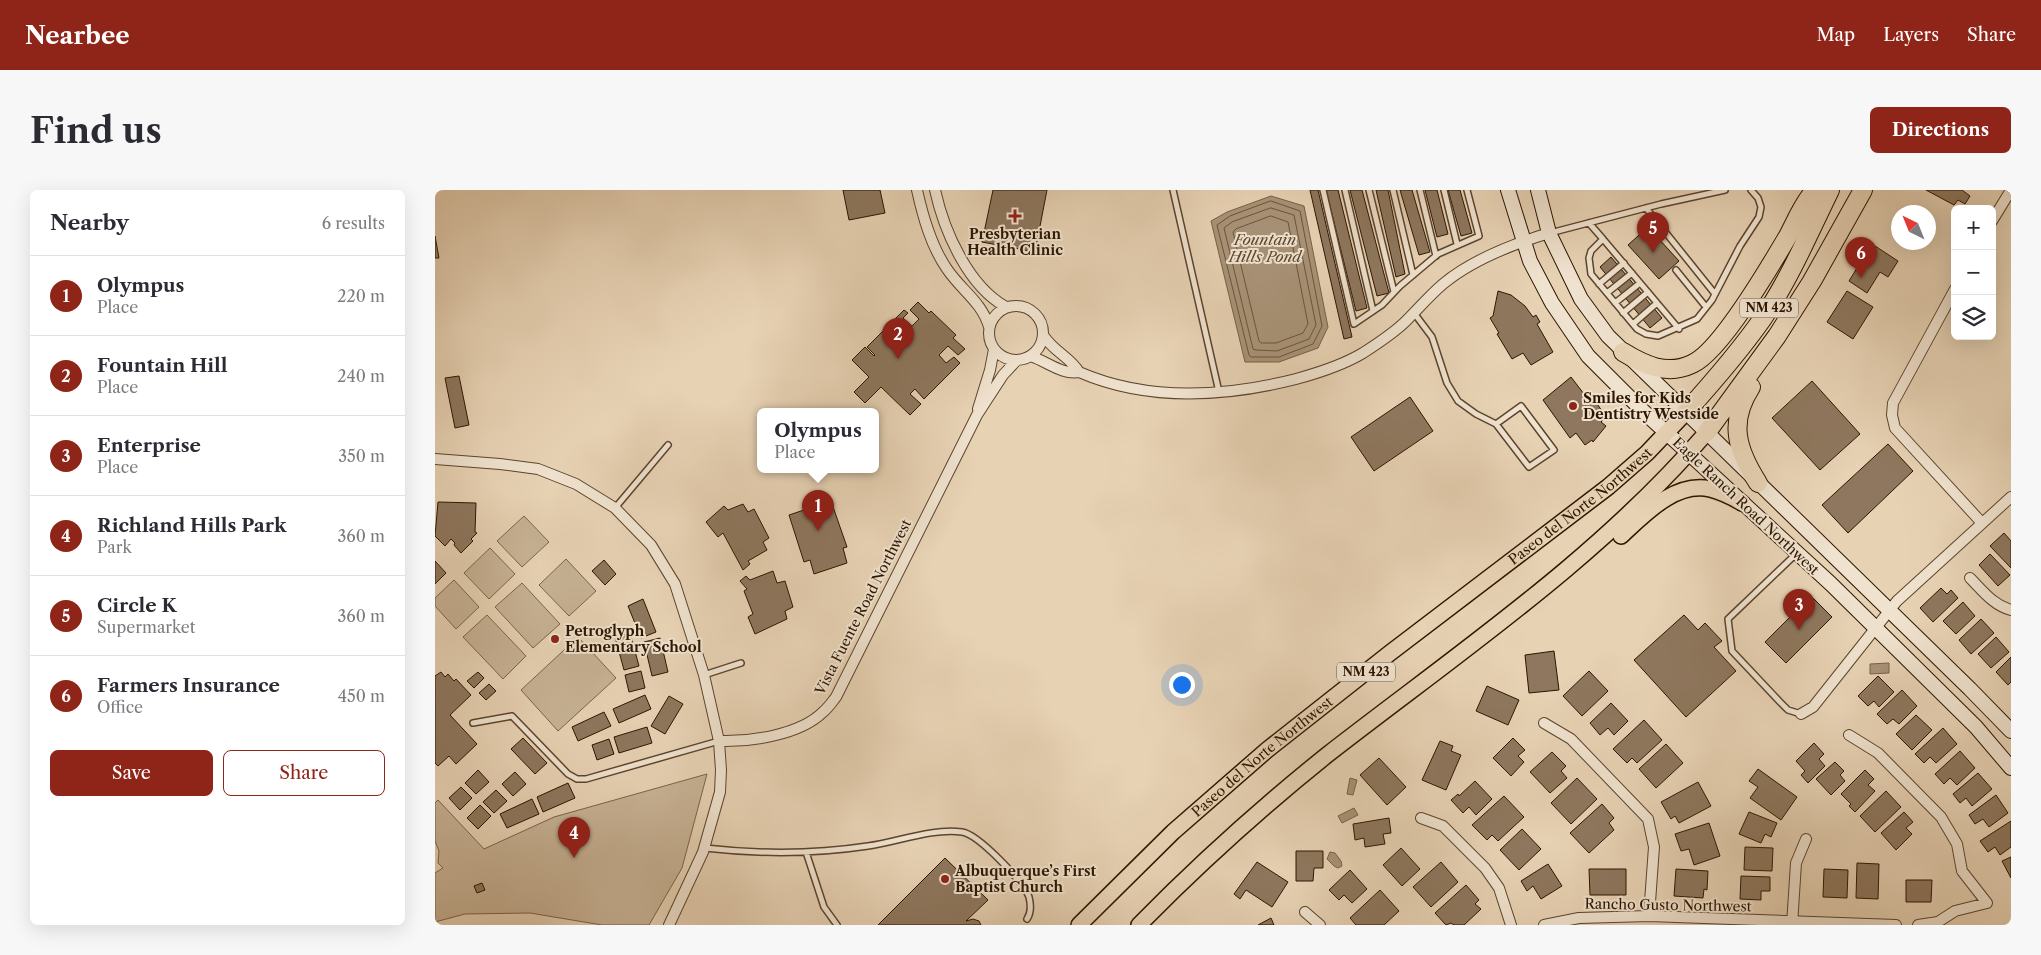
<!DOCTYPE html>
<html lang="en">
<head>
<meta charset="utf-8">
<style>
  :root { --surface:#fff; --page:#f7f7f7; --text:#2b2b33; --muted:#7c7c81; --line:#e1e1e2; --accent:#8f2418 }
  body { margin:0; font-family:"Libre Caslon Text",serif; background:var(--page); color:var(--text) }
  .controls { position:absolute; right:15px; top:15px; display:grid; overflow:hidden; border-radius:8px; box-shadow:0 5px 20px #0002 }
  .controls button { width:45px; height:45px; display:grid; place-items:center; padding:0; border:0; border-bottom:1px solid var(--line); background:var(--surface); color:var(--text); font:25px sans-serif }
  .compass { position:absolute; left:1456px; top:15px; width:45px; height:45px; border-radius:50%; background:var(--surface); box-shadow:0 5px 20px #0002; rotate:317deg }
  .you { position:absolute; left:746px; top:494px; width:18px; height:18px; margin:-12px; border:4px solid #fff; border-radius:50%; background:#1a73e8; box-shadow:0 0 0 8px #1a73e833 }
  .badge { display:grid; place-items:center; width:32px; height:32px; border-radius:50%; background:var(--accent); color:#fff; font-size:16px; font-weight:700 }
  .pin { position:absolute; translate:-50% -41px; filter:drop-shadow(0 1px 2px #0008) }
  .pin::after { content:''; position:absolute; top:26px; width:18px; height:15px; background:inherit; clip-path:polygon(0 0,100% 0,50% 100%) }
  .popup { position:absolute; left:322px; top:218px; width:122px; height:65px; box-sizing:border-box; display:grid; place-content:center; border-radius:8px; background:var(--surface); filter:drop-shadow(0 1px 4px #0005); font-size:16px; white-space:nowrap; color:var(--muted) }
  .popup b { font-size:19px; color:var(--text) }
  .popup::after { content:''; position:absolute; left:50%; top:100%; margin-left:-10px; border:10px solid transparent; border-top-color:var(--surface) }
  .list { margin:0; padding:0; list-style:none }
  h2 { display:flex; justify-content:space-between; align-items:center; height:65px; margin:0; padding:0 20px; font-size:21px }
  h2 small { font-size:16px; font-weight:400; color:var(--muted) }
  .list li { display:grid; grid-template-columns:32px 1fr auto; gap:15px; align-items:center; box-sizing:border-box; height:80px; padding:0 20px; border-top:1px solid var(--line) }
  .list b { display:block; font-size:19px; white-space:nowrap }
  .list p { margin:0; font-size:16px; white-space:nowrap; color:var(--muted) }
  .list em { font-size:16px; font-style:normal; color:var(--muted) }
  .actions { display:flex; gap:10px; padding:15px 20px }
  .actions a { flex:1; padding:11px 0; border:1px solid var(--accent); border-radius:8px; text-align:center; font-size:18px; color:var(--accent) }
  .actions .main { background:var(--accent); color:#fff }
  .icon { flex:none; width:28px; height:28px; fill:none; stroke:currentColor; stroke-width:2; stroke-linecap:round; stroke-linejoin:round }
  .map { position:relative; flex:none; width:1576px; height:735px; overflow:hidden; border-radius:8px }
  header { display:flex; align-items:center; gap:30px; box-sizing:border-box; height:70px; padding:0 25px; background:var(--accent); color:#fff }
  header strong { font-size:24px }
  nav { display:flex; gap:28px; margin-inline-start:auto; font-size:18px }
  .intro { display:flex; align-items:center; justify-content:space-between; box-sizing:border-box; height:120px; padding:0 30px }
  h1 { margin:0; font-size:35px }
  .button { padding:12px 22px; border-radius:8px; background:var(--accent); color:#fff; font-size:18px; font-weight:700 }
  main { display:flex; gap:30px; padding:0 30px }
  aside { flex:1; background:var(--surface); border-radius:8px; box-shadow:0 5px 20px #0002 }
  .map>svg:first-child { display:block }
  .green { fill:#c7b295; stroke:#7a644a }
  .water { fill:#a89277; stroke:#776047 }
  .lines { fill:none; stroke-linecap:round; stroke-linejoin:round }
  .shore { stroke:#6a543c; stroke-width:1 }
  .building { fill:#8e775e; stroke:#2d1500 }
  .lane-casing { stroke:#5c442d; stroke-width:8 }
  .street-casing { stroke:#5c442d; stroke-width:12 }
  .secondary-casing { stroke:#2d1500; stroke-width:16 }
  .primary-casing { stroke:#2d1500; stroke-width:18 }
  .highway-casing { stroke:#2d1500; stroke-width:20 }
  .lane { stroke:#efe2ce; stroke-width:5 }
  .street { stroke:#efe2ce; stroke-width:10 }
  .secondary { stroke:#efe2ce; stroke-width:14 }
  .primary { stroke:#e7d2b4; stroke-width:15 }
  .highway { stroke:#e7d2b4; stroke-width:18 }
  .poi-dot { fill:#8f2418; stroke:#efe2ce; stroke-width:2 }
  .labels { text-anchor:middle; stroke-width:4; stroke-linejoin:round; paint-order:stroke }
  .shield { fill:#efe2ce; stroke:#67523e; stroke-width:1 }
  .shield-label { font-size:12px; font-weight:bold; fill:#2d1500 }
  .poi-label { font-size:14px; font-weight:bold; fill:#2d1500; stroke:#efe2ce; text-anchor:start }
  .street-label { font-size:14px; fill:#2d1500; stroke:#efe2ce }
  .water-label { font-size:15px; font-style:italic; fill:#5e4730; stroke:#efe2ce }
</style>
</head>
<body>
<header>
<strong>Nearbee</strong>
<nav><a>Map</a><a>Layers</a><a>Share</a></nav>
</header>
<div class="intro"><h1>Find us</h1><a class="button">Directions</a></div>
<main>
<aside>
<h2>Nearby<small>6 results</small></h2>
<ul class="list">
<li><span class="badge">1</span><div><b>Olympus</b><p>Place</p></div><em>220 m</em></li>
<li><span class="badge">2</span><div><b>Fountain Hill</b><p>Place</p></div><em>240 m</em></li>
<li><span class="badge">3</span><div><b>Enterprise</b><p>Place</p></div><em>350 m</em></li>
<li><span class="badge">4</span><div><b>Richland Hills Park</b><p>Park</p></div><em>360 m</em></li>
<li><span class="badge">5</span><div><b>Circle K</b><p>Supermarket</p></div><em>360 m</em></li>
<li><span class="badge">6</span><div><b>Farmers Insurance</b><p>Office</p></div><em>450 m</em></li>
</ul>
<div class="actions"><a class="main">Save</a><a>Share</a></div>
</aside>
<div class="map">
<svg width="1576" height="735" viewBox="0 0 1576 735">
  <rect width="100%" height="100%" fill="#e7d2b4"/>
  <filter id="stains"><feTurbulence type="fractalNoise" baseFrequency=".004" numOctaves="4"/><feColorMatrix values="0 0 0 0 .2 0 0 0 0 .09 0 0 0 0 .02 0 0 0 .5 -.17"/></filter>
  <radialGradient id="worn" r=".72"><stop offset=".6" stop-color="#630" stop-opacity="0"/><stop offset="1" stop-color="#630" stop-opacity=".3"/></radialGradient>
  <path class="green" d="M89,326l25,26 -27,25 -25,-26z
    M55,358l25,26 -26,25 -25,-26z
    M131,369l30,32 -27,25 -30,-31z
    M19,390l25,27 -23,22 -21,-23v-8z
    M87,393l38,41 -27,24 -38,-41z
    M52,425l39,41 -23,23 -40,-42z
    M143,447l38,41 -58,53 -37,-41z
    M272,584l-25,94 -33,57h-47l-72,-12 -65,1 -30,8v-49l8,-5 -5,-5 1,-12 -4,-10v-38l3,-3 46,49 70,-32z"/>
  <path class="water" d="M836,6l33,10 24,121 -10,21 -39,14h-34l-34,-141 16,-9z
    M1454,473v10l-19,1v-10z
    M915,588l7,2 -4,15 -6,-1z
    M919,618l4,7 -16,8 -4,-7z
    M895,662l5,1 6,8 1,5 -4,2 -4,-2 -7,-7z"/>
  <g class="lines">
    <path class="shore" d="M836,11l29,10 22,115 -9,18 -34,13h-28l-2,-2 -32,-130 13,-9z
      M836,18l23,7 22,110 -7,14 -32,12 -21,-1 -3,-1 -29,-121 8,-6z
      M836,26l17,6 20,102 -5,9 -27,10h-15l-2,-2 -26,-109 3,-3z"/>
  </g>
  <path class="building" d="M408,0h37l5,23 -36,7z
    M558,0h54l-12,62 -53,-10z
    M875,0h8l34,147 -8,2z
    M891,0h12l29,118 -11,3z
    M915,0h12l27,103 -12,3z
    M941,0h12l17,84 -9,3z
    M965,0h12l18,62 -11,3z
    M990,0h12l11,44 -11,3z
    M1013,0h12l12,43 -11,3z
    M1491,0h36l8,6 -5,8 -7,-4 -4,5z
    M1213,37l31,34 -20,18 -31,-34z
    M0,46l4,22h-4z
    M1437,54l26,17 -10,16 -8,-5 -13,21 -18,-12z
    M1176,67l51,61 -12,10 -50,-61z
    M1063,101l13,4 14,11 8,11 3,-2 4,7 -3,2 16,28 -22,13 -8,-12 -11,6 -15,-25 2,-1 -9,-15 3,-2z
    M1412,101l26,16 -20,32 -26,-17z
    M483,112l11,11 2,-2 25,24 -3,3 12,11 -7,6 -10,-9 -9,9 7,8 8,-6 6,6 -36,36 -9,-10 -5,5 11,10 -11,11 -29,-28 -16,16 -11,-11 15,-15 -17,-17 13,-13 9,9 1,-1 -8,-8 37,-37 4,3 -5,5 9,8 7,-7 -9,-9z
    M24,186l10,49 -14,3 -10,-50z
    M1136,187l16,21 3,2 3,-2 9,13 6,4 -7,7 5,4 -13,16 -1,-2 -7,5 -9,-12 -6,5 -27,-38z
    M1377,191l48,53 -40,36 -48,-52z
    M975,207l23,34 -59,40 -23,-34z
    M1453,254l25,27 -65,62 -26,-28z
    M396,311l16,46 -4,1 4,15 -33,11 -4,-14 -6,2 -15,-47z
    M3,312l38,1 -1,29 2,1 -6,6 2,2 -12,12 -7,-8 1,-2 -4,-4 -6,7 -10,-10z
    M308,314l5,8 6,-3 15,29 -6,4 4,8 -19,11 2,3 -7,6 -20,-37 -5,4 -12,-15 18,-16 4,4z
    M1569,343l7,8v27l-21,-22z
    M1555,364l20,21 -12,11 -19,-21z
    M169,370l12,14 -11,11 -13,-14z
    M0,371l11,12 -11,11z
    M338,381l4,12 8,-2 8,26 -8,4 2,8 -32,15 -7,-17 5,-3 -9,-23 3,-2 -7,-8 6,-5 4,4z
    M1506,398l6,6 4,-4 7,8 -25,24 -13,-14z
    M1376,406l21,21 -46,46 -21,-21z
    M208,409l13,33 -15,6 -13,-32z
    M1528,412l12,14 -19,18 -13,-13z
    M1249,425l14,15 7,-7 17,18 -8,6 22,24 -50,46 -52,-57z
    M1546,429l13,14 -23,21 -12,-14z
    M195,443l9,33 -15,4 -9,-33z
    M1561,447l13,15 -18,16 -13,-14z
    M225,448l8,34 -16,4 -8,-34z
    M1119,461l5,39 -30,3 -4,-38z
    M1576,467v25l-3,3 -12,-13z
    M206,481l4,17 -16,4 -4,-17z
    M1154,481l19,20 -26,25 -19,-20z
    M6,482l4,5 3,-3 6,7 2,-2 15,16 -21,20 27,29 -21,20 -7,-8 -11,10 -3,-3v-87z
    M43,482l6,6 -10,10 -7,-7z
    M1443,486l16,16 -15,15 -5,-6 -6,5 -10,-10z
    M54,494l7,7 -10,9 -7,-7z
    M1052,496l32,14 -11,25 -32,-14z
    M1467,500l15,16 -18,18 -6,-5 -6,5 -10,-10z
    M210,505l6,14 -32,14 -6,-14z
    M234,506l14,8 -18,30 -14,-8z
    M1176,513l17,18 -14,14 -6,-7 -8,7 -10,-12z
    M169,522l7,14 -33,15 -6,-14z
    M1481,525l16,15 -20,20 -16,-16z
    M1209,530l18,20 -25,23 -5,-5 -5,5 -14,-14z
    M212,537l5,16 -33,10 -5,-16z
    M1508,538l14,16 -21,19 -6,-6 -6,6 -9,-9z
    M88,548l24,25 -12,11 -24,-25z
    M1078,548l12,12 -7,6 6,6 -13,14 -18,-18z
    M174,549l5,15 -17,6 -5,-15z
    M1005,551l13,5 -2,5 10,4 -15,35 -24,-10z
    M1379,553l10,11 -5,5 6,7 -17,17 -7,-8 4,-4 -9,-10z
    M1231,554l17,19 -27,25 -17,-19z
    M1525,561l15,17 -18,17 -7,-7 -6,6 -9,-10z
    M1117,562l14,14 -5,5 6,7 -17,15 -20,-21z
    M944,568l27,29 -19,18 -27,-30z
    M1400,572l9,9 -4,4 5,6 -14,14 -15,-16z
    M1323,579l39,28 -16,23 -31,-22 8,-11 -9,-6z
    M43,580l11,12 -13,12 -11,-11z
    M1430,580l9,9 -6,6 7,6 -20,21 -6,-6 2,-2 -10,-10z
    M80,582l11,12 -13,12 -11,-12z
    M1543,583l14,16 -20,17 -6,-8 -6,5 -7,-9z
    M1142,588l20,21 -26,25 -20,-21z
    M1040,591l17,18 -16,16 -7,-8 -6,6 -12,-13 7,-6 1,2z
    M1263,592l13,24 -32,17 -4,-7 -4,3 -10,-17z
    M133,593l7,15 -32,14 -6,-15z
    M26,597l11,11 -12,12 -11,-12z
    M61,600l11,11 -13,12 -11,-11z
    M1451,601l15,16 -26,25 -15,-16z
    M1561,605l12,18 -19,14 -6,-8 -8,5 -6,-9z
    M1069,606l20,21 -26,24 -6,-6 -5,5 -15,-15z
    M97,609l7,15 -32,14 -7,-14z
    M1167,614l12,14 -5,5 5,7 -25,23 -19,-20z
    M45,615l11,11 -13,13 -11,-11z
    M1314,622l28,11 -6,14 -6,-3 -4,9 -22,-9z
    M1469,622l9,10 -7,6 6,6 -16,16 -15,-17z
    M954,628l2,15 -8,1 2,10 -20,3 -1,-9 -9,2 -2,-16z
    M1576,631v26l-11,8 -5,-8 -7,5 -8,-11z
    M1274,633l11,33 -26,9 -5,-16 -8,2 -6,-17z
    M1087,639l19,20 -22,21 -19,-20z
    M1310,657l28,1 -1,23 -28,-1z
    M966,658l19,21 -18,17 -19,-21z
    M861,661h27v17h-9l-1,13h-17z
    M1576,667v21l-9,-17z
    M510,668l43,42 -22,21 7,-2 6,2 2,4h-103z
    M822,672l31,20 -16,25 -26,-17 -6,9 -6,-5z
    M1006,672l17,20 -27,25 -18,-20z
    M1422,673l22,1 -1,35 -22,-1z
    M1113,674l14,22 -21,13 -8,-13 -6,5 -6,-10z
    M1154,679h37v26h-36z
    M1241,679l32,2 -1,19 -3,-1 -1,9 -29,-2z
    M1389,679l24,1 -1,28 -24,-1z
    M915,680l17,19 -15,14 -8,-8 -5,5 -10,-10z
    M1306,686l29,1v14h-9v9l-21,-1z
    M1471,690h26l-1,22h-25z
    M47,693l3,7 -8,3 -3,-7z
    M1031,695l13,15 -4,4 6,5 -17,16h-10l-3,-2 -5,2 -11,-12z
    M945,700l19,21 -15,14h-28l-6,-7z
    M836,728l3,7h-16z"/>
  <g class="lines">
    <defs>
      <path id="lane" d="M738,0l46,202
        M888,0l31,134 28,-19 18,-19 38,-32 41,-18 -12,-46
        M910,0l28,121
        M934,0l25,102
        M958,0l20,85
        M985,0l16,66
        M1009,0l13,54
        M1211,18l69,86
        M1154,33l14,16 -12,12 -2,7 2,16 46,55 9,5 12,2 39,-17 15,-19 28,-54 19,-29 2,-10 -3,-9 -7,-8
        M1115,43l111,-29 64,-14
        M1168,49l76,90
        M1241,80l30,37
        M1164,94l25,-21
        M1172,103l25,-20
        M1180,113l25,-20
        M979,123l18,24 15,46 11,18 18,13 20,10 33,43 25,-17 -33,-44 -25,18
        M1188,123l25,-21
        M1198,134l24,-21
        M180,318l53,-63
        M1362,363l-69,66 4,32 48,51 8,8 13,4
        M269,485l37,-12
        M38,533l39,-7 56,58 9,5h9l133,-38
        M270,658c53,6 110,6 163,-2 30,-4 63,-18 94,-14 16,2 62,50 67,65 2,8 2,16 -2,22
        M371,662l18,55 13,18"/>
      <path id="street" d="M482,0c6,27 14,56 30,79 14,21 35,33 42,58
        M500,0c9,41 33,96 71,117
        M1557,31l19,-31
        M1520,99l-62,114 -1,12 3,13 87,95
        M554 143a27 27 0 1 1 54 0a27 27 0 1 1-54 0Z
        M595,166c17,5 31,19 49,16 -9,-15 -25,-20 -36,-37
        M644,182c69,30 146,25 217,7 22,-6 47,-14 67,-26 14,-9 31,-20 43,-32 12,-12 24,-26 37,-37 30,-25 70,-40 106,-51
        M543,219l12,-39 4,-21
        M0,269l65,5 38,5 38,15 39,24 36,37 24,39 29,91 15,66 2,29 -1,22 -17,60 -34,73
        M1535,388c13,13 23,27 41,32
        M1366,524l12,-7 84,-106 114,-104
        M1109,533l27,16 77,80 6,28 -5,69
        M1414,545l29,18 63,64 16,27 5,27 25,32 -32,8 -17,11 -20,3
        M284,551c31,1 81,-6 104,-29 5,-4 9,-10 13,-15l141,-282 26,-40 14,-15
        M986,628l22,8 42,42 14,20 12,37
        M870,722l15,13
        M1109,735l35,-7 70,-2 247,9
        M1357,735l4,-62 10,-24"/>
      <path id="secondary" d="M1073,0l22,71 22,42 36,53 56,56 187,172 145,143 35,41
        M1103,0l11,43 32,66 27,37 362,353 41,42"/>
      <g id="primary">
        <path d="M1186,346c23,-21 54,-55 89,-47 12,3 22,8 32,14"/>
        <path id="s1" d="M644,735l94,-93 94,-82 123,-97 218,-166 39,-34 39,-41"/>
        <path d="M704,735c59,-60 122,-117 188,-170 131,-102 271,-196 380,-323"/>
      </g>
      <path id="highway" d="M1188,162c21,13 44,24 69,12 28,-12 79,-99 96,-128 8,-15 15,-33 27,-46
        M1316,197c-23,35 -14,63 7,96
        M1251,222c27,-30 54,-61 77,-94 27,-40 46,-85 67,-128
        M1272,242l70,-96 35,-55 51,-91"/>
    </defs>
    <use href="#lane" class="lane-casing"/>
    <use href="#street" class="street-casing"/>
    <use href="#secondary" class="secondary-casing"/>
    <use href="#primary" class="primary-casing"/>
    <use href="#highway" class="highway-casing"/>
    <use href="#lane" class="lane"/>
    <use href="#street" class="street"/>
    <use href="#secondary" class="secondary"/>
    <use href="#primary" class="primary"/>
    <use href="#highway" class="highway"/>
  </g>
  <g class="poi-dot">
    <path d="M577.5 18.5h5v5h5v5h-5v5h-5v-5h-5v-5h5z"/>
    <circle cx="1138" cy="216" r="5"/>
    <circle cx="120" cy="449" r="5"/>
    <circle cx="510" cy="689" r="5"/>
  </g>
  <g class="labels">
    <g class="shield">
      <rect x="1305" y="108.5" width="58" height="19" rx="4"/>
      <rect x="902" y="472.5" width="58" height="19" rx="4"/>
    </g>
    <g class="shield-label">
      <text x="1334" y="122">NM 423</text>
      <text x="931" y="486">NM 423</text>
    </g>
    <g class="poi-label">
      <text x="580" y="49" text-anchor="middle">Presbyterian<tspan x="580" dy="16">Health Clinic</tspan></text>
      <text x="1148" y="213">Smiles for Kids<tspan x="1148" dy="16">Dentistry Westside</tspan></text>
      <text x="130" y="446">Petroglyph<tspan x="130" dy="16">Elementary School</tspan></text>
      <text x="520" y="686">Albuquerque’s First<tspan x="520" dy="16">Baptist Church</tspan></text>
    </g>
    <g class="street-label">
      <text dy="5" stroke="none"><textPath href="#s1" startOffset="654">Paseo del Norte Northwest</textPath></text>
      <text transform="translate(1311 316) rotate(43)" y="5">Eagle Ranch Road Northwest</text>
      <text transform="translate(428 417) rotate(-63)" y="5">Vista Fuente Road Northwest</text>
      <text dy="5" stroke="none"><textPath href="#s1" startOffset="249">Paseo del Norte Northwest</textPath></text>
      <text transform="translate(1233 715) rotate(1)" y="5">Rancho Gusto Northwest</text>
    </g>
    <g class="water-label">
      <text x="830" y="55">Fountain<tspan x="830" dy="17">Hills Pond</tspan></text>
    </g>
  </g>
  <rect width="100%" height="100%" filter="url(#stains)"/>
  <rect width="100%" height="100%" fill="url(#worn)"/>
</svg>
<div class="controls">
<button>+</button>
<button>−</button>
<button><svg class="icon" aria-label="layers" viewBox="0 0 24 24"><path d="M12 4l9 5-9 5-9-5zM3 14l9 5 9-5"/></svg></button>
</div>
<svg class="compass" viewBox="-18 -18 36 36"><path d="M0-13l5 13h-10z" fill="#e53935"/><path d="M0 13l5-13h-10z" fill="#7c7c81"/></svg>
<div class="you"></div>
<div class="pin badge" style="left:383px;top:341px">1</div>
<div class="popup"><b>Olympus</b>Place</div>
<div class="pin badge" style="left:463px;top:169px">2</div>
<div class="pin badge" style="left:1364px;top:440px">3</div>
<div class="pin badge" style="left:139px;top:668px">4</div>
<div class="pin badge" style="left:1218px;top:63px">5</div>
<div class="pin badge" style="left:1426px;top:88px">6</div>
</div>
</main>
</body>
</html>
